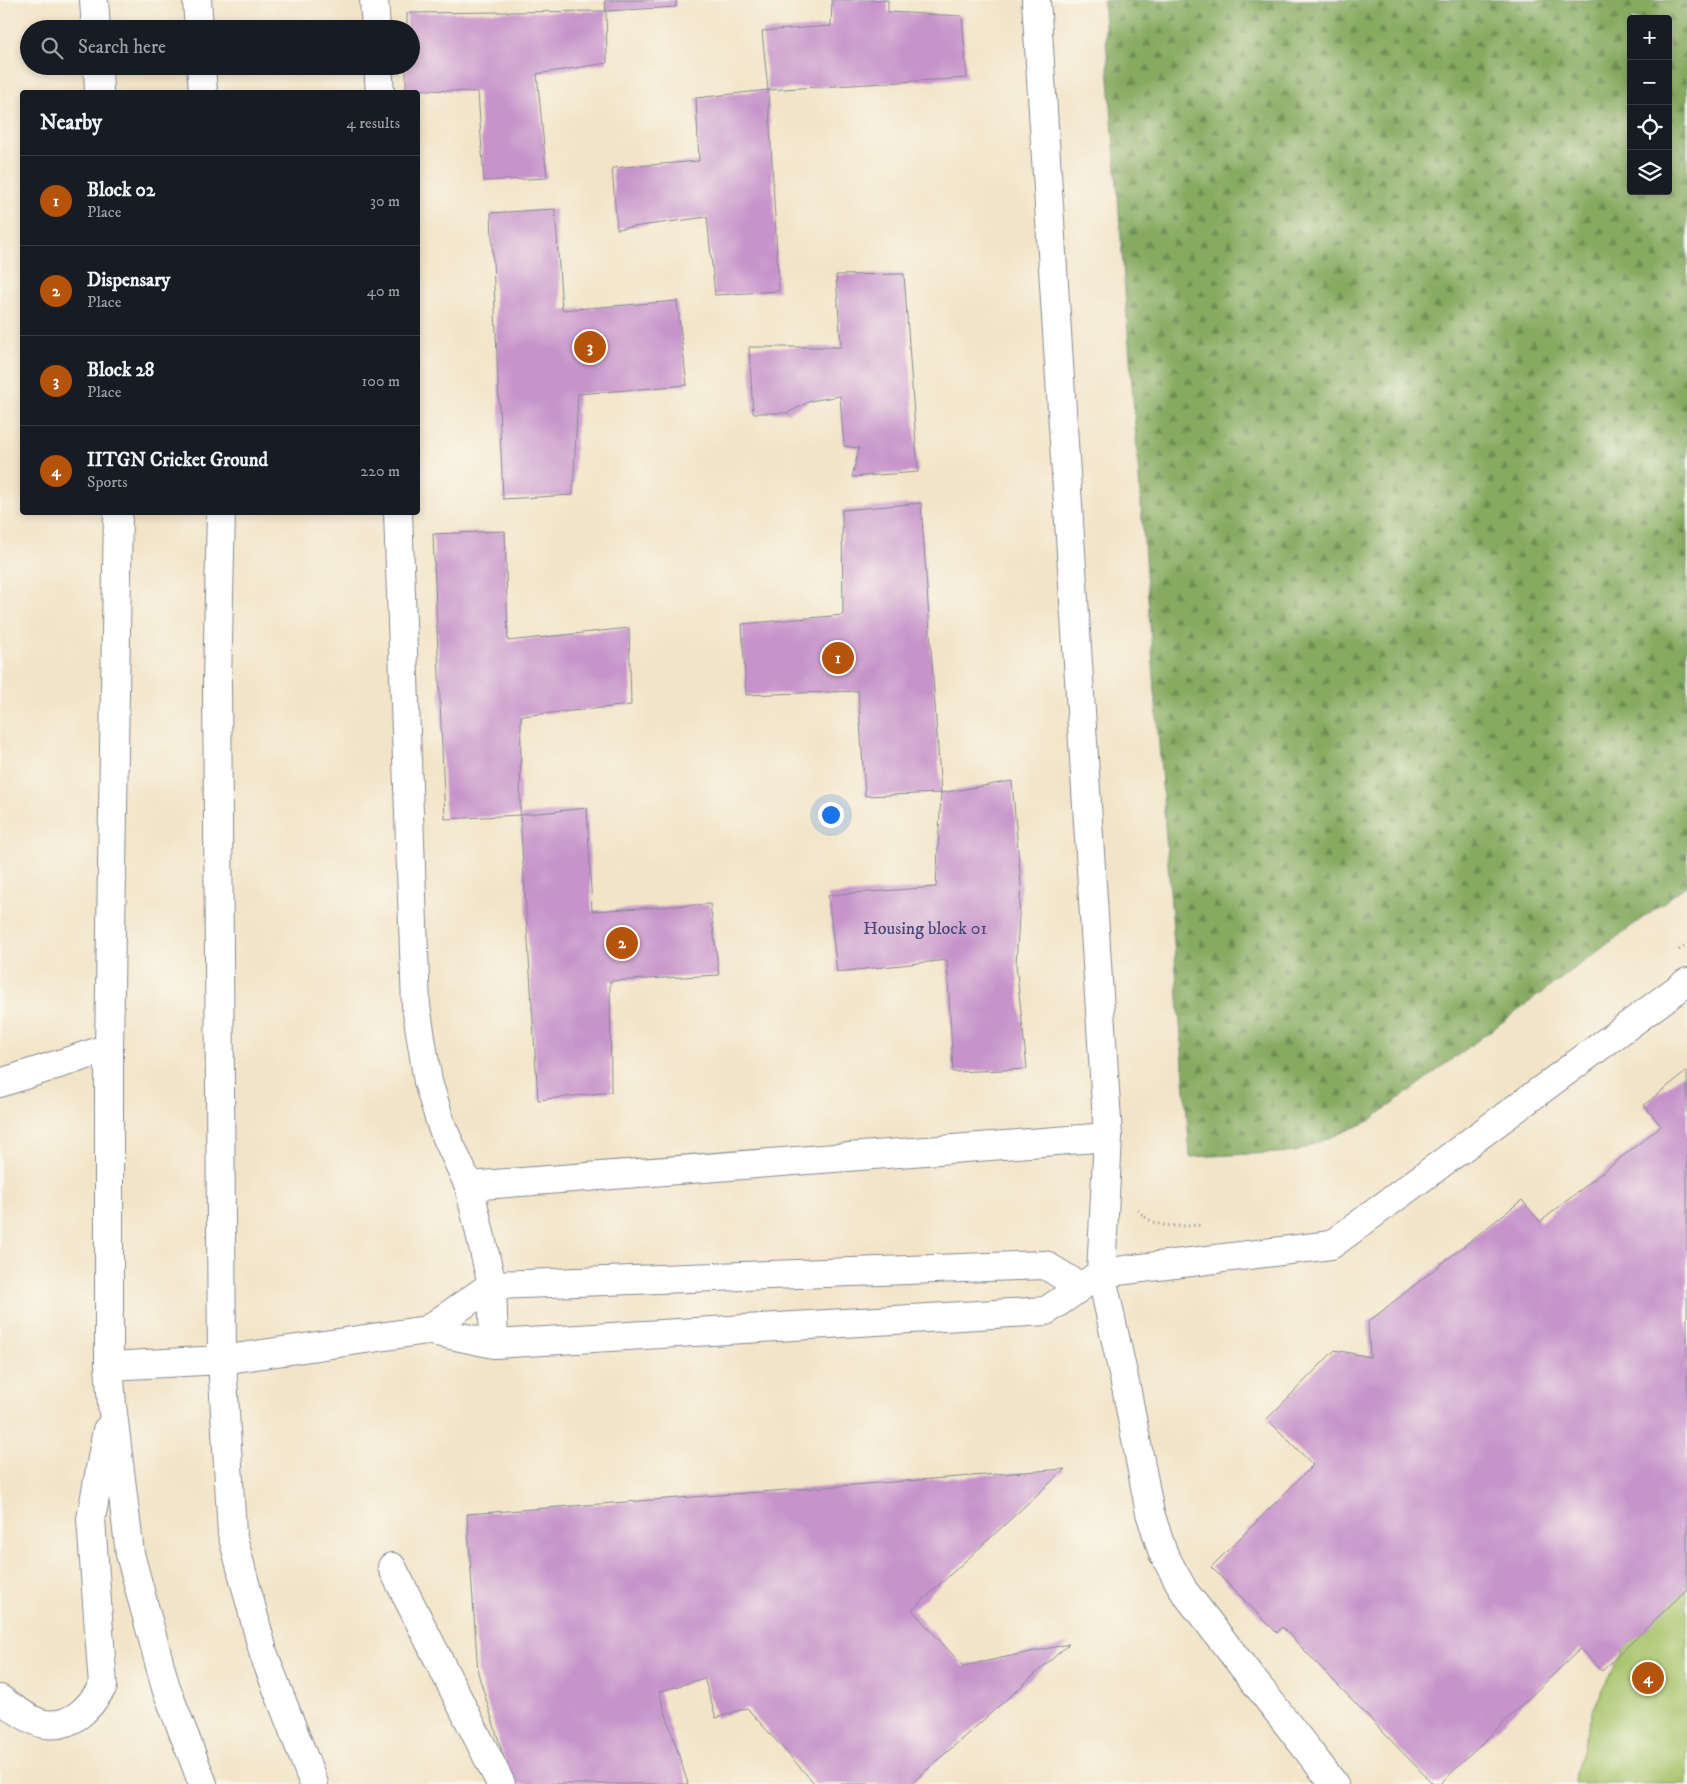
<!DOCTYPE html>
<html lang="en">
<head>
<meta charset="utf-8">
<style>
  :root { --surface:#171b24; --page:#242831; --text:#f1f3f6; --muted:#9ea1a6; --line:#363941; --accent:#b45309 }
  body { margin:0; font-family:"IM FELL DW Pica",serif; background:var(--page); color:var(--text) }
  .controls { position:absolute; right:15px; top:15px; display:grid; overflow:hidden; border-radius:5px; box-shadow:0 2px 8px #0003 }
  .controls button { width:45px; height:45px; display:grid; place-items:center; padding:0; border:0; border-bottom:1px solid var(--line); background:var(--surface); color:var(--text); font:25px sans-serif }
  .you { position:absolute; left:830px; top:814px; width:18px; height:18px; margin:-12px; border:4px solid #fff; border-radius:50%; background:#1a73e8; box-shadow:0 0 0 8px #1a73e833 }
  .badge { display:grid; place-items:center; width:32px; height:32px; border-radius:50%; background:var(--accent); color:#fff; font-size:16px; font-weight:700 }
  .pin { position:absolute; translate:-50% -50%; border:2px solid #fff; box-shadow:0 1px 5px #0006 }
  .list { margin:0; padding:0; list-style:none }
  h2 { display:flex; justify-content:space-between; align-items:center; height:65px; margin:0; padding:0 20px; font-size:21px }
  h2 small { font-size:16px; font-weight:400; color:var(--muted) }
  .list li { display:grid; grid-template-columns:32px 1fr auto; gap:15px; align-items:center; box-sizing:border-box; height:90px; padding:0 20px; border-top:1px solid var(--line) }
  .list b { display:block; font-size:19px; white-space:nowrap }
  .list p { margin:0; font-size:16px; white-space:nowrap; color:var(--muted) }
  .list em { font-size:16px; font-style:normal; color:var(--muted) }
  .icon { flex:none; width:28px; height:28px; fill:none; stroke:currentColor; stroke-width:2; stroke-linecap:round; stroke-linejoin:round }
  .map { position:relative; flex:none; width:1687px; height:1784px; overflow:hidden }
  .search { position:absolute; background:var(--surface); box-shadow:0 2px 8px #0003; left:20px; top:20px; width:400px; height:55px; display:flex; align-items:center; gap:12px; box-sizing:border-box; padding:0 18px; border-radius:28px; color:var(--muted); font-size:19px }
  .panel { position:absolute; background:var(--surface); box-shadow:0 2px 8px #0003; left:20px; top:90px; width:400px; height:425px; border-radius:5px }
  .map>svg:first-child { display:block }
  .forest { fill:url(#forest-firs); stroke:#506c5f; fill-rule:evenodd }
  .pitch { fill:#a8c56d; stroke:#627a66 }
  .building { fill:#c693ca }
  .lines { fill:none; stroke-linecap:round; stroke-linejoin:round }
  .minor-casing { stroke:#868a93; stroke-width:30 }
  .path { stroke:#868a93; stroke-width:3; stroke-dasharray:1 4; stroke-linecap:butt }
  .minor { stroke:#fff; stroke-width:28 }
  .labels { text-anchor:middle; stroke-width:4; stroke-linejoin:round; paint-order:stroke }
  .number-label { font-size:18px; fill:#464879 }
</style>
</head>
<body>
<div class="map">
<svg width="1687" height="1784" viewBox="0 0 1687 1784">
  <defs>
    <pattern id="forest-firs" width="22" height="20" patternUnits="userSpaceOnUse" patternTransform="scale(1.25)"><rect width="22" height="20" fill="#86aa60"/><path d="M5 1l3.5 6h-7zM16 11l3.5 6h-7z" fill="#6d8b52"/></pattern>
  </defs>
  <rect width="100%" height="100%" fill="#fbf7ec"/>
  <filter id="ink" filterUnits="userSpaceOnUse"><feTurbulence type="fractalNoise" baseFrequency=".02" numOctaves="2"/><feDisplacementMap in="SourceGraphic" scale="10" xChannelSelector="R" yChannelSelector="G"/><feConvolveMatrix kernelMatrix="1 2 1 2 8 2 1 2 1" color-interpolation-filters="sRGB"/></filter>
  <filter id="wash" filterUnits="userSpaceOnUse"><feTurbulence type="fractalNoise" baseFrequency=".0096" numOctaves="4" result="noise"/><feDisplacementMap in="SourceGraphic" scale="20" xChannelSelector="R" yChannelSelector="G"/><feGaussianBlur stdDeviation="1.12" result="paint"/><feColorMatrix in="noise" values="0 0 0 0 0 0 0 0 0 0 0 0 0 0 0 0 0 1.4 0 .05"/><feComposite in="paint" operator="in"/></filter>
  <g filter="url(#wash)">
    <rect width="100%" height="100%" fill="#f2e4c8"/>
    <path class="forest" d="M1103,0h584v885l-318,236 -73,31 -106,5zM1631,19h37v172h-37z"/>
    <path class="pitch" d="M1687,1576v208h-112l1,-12 18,-64 30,-59z"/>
    <g id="blocks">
      <path class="building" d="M605,0h71v7l-70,4z
        M832,0h56v12l74,4 5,62 -199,12 -6,-59 69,-5z
        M606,11l1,52 -70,11 10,104 -63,3 -6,-89 -72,-3v-23h5v-37h-4v-16z
        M768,90l11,201 -64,4 -8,-78 -90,12 -5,-61 87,-7 -3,-63z
        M555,209l7,101 115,-9 10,84 -109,9 -5,101 -70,4 -12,-286z
        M904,274l14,198 -66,5 7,-29 -15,-2 -4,-50 -30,5 -22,12h-35l-4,-66h92l-5,-72z
        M921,503l20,290 -76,3 -7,-105 -112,4 -4,-71 101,-9 -1,-105z
        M505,531l3,110 121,-13 2,77 -110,11 -1,99 -75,4 -12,-285z
        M1012,781l9,104 -5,79 11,105 -74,3 -6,-112 -110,12 -9,-77 108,-8 5,-94z
        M587,808l5,103 118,-7 9,71 -109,6 1,111 -73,8 -18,-285z
        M1687,1071v518l-85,82 -22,-22 -140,135h-7l-151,-157 -5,6 -66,-66 102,-102 -46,-46 68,-69 35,7 -2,-35 154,-122 18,22 121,-96 -17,-21z
        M1065,1469l-153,141 51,56 106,-22 -158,140h-96l-68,-76 -31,10 -12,-40 -45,14 29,92h-176l-34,-111 -11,-159z"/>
    </g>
  </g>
  <g filter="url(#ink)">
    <use href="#blocks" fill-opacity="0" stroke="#868a93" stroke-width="1"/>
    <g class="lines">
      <defs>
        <path id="minor" d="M94,0l2,29
          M197,0l2,29
          M374,0l2,29
          M1036,0l72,1137 -7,136 26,119 23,121 13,40 21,38 150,193
          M98,66l1,26
          M201,66l2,26
          M378,66l2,26
          M118,512l-9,536v318l3,39 18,149 36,134 37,96
          M221,512l-4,170 5,678 10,174 32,121 50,129
          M398,512l18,494 12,76 14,45 27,59 23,99 2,59
          M0,1083l109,-35
          M469,1186l639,-49
          M1087,1283l14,-10 230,-28 356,-263
          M109,1366l113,-6 205,-30 67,14 552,-33 35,-24 -36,-22 -553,20 -65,45
          M392,1567l109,217
          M0,1699c10,7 34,24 45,25 28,4 45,-17 58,-38l-12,-167 16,-89"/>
      </defs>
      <use href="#minor" class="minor-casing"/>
      <path class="path" d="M1679,950l8,-6
        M1138,1210c16,20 40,16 63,15"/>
      <use href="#minor" class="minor"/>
    </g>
  </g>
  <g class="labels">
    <g class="number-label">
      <text x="925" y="934">Housing block 01</text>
    </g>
  </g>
</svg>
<div class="controls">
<button>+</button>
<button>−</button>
<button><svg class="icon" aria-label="locate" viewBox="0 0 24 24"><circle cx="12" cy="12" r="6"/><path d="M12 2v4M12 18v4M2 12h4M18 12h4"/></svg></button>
<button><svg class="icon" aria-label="layers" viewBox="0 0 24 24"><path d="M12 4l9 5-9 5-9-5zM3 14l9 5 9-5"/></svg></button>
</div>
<div class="you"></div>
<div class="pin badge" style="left:838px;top:658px">1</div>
<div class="pin badge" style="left:622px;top:943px">2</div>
<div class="pin badge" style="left:590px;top:347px">3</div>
<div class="pin badge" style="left:1648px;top:1678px">4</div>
<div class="search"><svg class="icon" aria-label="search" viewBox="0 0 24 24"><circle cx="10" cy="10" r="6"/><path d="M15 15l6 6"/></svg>Search here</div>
<section class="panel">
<h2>Nearby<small>4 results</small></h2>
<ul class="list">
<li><span class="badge">1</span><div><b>Block 02</b><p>Place</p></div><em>30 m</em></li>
<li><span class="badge">2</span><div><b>Dispensary</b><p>Place</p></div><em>40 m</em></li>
<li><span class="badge">3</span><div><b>Block 28</b><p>Place</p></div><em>100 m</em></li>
<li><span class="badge">4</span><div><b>IITGN Cricket Ground</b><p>Sports</p></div><em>220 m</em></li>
</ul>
</section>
</div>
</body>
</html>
